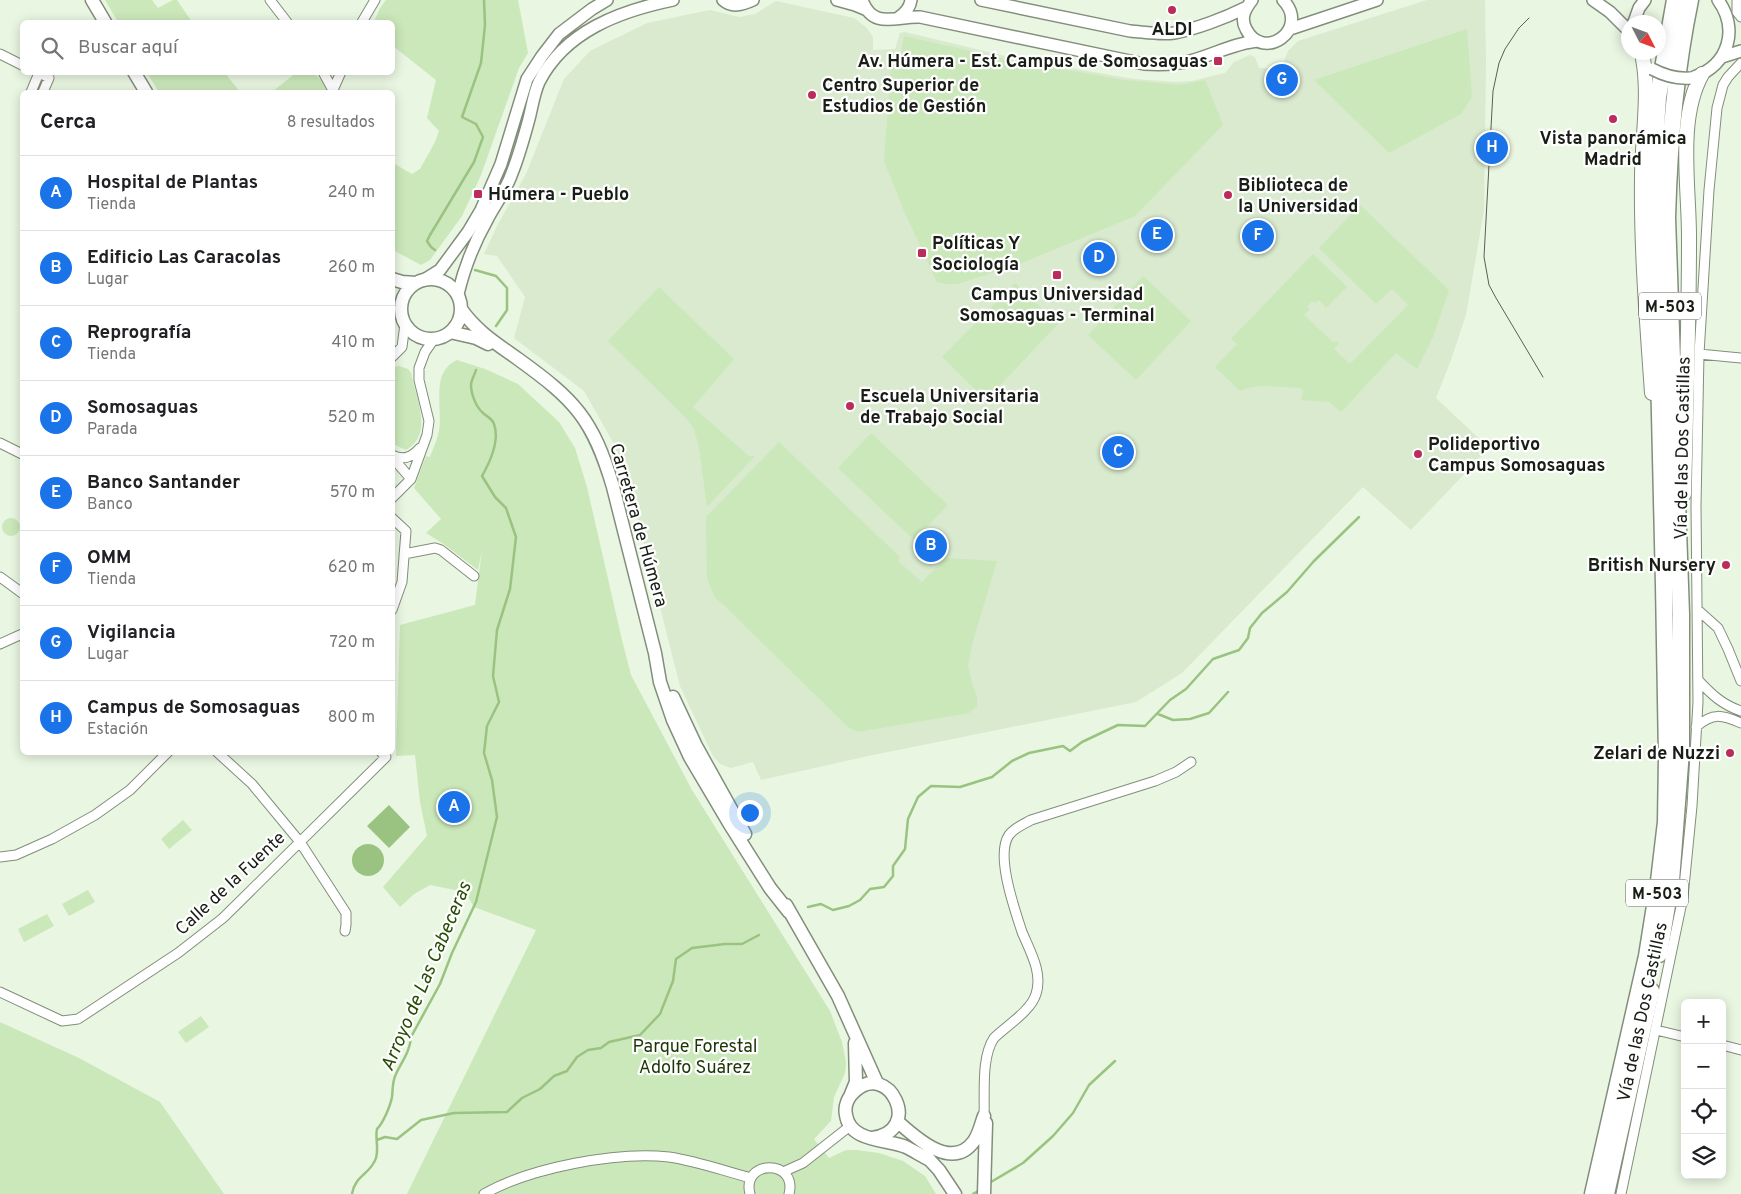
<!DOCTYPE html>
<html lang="es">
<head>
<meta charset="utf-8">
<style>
  :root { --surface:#fff; --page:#f2f2f2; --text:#202124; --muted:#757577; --line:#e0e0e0; --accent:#1a73e8 }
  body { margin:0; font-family:Overpass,sans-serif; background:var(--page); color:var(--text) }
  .controls { position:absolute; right:15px; bottom:15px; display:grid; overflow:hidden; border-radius:8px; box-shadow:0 2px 12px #0003 }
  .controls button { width:45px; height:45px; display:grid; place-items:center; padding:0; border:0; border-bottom:1px solid var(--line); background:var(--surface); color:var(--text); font:25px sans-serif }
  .compass { position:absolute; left:1621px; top:15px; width:45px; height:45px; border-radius:50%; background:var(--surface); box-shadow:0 2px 12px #0003; rotate:132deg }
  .you { position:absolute; left:749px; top:812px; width:18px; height:18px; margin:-12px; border:4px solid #fff; border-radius:50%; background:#1a73e8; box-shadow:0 0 0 8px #1a73e833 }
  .badge { display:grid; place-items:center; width:32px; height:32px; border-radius:50%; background:var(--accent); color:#fff; font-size:16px; font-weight:700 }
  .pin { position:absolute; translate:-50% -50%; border:2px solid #fff; box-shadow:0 1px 5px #0006 }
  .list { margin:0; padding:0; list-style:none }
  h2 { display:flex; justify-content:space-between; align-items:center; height:65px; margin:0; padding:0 20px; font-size:21px }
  h2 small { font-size:16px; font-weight:400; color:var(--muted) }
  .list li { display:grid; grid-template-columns:32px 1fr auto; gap:15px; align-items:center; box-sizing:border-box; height:75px; padding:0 20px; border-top:1px solid var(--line) }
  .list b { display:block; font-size:19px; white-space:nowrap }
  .list p { margin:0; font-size:16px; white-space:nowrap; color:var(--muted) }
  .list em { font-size:16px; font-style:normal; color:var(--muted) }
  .icon { flex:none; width:28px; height:28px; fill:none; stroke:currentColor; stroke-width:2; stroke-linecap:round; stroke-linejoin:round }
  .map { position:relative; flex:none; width:1741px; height:1194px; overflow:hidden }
  .search { position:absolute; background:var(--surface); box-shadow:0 2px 12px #0003; left:20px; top:20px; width:375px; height:55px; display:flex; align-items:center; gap:12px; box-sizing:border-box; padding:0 18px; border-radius:8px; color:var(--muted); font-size:19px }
  .panel { position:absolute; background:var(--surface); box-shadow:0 2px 12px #0003; left:20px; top:90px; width:375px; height:665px; border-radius:8px }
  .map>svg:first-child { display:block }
  .built { fill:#d9eacf }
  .green { fill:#cbe8ba }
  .water { fill:#9ac381 }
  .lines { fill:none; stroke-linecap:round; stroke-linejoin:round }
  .stream { stroke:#9ac381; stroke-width:2.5 }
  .minor-casing { stroke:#828e7b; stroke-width:11 }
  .tertiary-casing { stroke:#828e7b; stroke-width:14 }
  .secondary-casing { stroke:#828e7b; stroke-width:15 }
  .trunk-casing { stroke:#828e7b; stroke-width:16 }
  .motorway-casing { stroke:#828e7b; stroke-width:19 }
  .minor { stroke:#fff; stroke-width:9 }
  .tertiary { stroke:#fff; stroke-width:11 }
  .secondary { stroke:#fff; stroke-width:12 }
  .trunk { stroke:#fff; stroke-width:14 }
  .motorway { stroke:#fff; stroke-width:16 }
  .tram { stroke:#596054; stroke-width:1 }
  .tertiary-bridge-casing { stroke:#828e7b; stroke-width:14; stroke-linecap:butt }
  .tertiary-bridge { stroke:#fff; stroke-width:11 }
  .poi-dot { fill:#bb2c5a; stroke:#fefefe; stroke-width:2 }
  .labels { text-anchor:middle; stroke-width:4.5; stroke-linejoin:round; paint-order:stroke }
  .shield { fill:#fefefe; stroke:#5d605b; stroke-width:1 }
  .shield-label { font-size:16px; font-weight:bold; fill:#181d15 }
  .poi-label { font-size:18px; font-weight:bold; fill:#181d15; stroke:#fefefe; text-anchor:start }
  .street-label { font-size:18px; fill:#181d15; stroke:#fefefe }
  .park-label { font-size:18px; fill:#1c3606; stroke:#fefefe }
  .water-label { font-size:19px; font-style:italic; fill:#274c03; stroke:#fefefe }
</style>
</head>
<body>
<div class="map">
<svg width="1741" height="1194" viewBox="0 0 1741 1194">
  <rect width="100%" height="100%" fill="#e9f6e1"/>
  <path class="built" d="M1427,0h58l1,63 -2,147 -18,105 -15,45 -15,38 53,50 -78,82 -48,-43 -181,186 -46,29 -268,54 -107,24 -8,-18 -22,6 -11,-4 -7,-8 -33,-70 -47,-185 -19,-57 -30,-53 -70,-53 11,-41 -28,-41 -13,-2 13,-28 29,-52 38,-95 26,-28 57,-28 63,-13 29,7 16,-3 21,-13 78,17 13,10 6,9v13l22,-1 5,-16 5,-1 113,27 116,20 41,3 17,-1 33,-8 9,-11 16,-7 5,2 4,11 22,1 7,-18 10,-10z"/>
  <path class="green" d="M105,0h47l6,8 15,-8h4l15,22h-74z
    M386,0h132l10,53 -9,15 -38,107 -19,41 -32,44 -9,5 -28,-15v-87l19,11 8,-5 15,-27 4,-11 -12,-13 9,-38 -43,-34 -1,-24h-18l6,-14z
    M1467,29l5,68 -11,17 -72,39 -75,-73z
    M904,36l106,24 115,20 55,5 25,-5 18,45 -88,91 -118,49 -60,19h-12l-8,-2 -33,-71 -20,-50 8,-108 9,-1z
    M297,72l16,1 22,19h-63z
    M147,73h78l15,19h-81z
    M1360,205l89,85 -16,47 -16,32 -21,-16 -55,59 -12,-10 -28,-2 2,-10 -3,-2c-18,-1 -42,-5 -60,3l-25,-24 22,-23 -6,-5 82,-85 34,33 -21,21 -7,-8 -4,3 -2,-2 -6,5 3,3 -6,6 30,28 2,-2 3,2 -5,6 16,15 58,-59 -16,-16 -16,15 -57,-56z
    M1143,276l48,45 -55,59 -48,-45z
    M1015,283l43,41 -72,76 -44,-43z
    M659,287l75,72 -41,48 56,49h6l-48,51 -8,-59 -5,-19 -9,-12 -77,-76z
    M457,360l28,9 33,15 41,38 16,26 12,39 35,153 9,35 61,115 138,221 12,31 4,20 -1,11 -11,24 -3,24 -17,18 15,19 17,-8h11l22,3 24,8 22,15 11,18h-529l129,-264 -62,-23 -9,-15 -35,-7 -16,9 -14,13 -17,-20 44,-51 -7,-34 -5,-47 -19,1 4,-131 75,-20 7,-55 -4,20 -33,-25 -19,-12 15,-14 -27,-31 12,-32 4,1c3,-8 7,-17 9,-26 4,-23 -9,-59 18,-71z
    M399,366l9,3 3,4c5,24 23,62 -5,77l-13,-6v-77z
    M871,433l77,72 -34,35 -76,-72z
    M779,442l121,115 -2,4 24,21 23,-24 52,3 -24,80 -5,25 4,17 5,14v9l-8,7 -111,19 -10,-5 -122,-120 -11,-9 -8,-20 -1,-61z
    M2 527a9 9 0 1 1 18 0a9 9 0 1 1-18 0Z
    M183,820l9,10 -23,19 -8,-10z
    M88,890l7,12 -26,14 -7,-12z
    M47,914l7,12 -30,16 -6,-13z
    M201,1016l8,11 -23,16 -8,-11z
    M0,1022l79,36 81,44 64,92h-224z"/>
  <path class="water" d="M389,805l21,22 -21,21 -22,-22z
    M352 860a16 16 0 1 1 32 0a16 16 0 1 1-32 0Z"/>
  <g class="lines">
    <path class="stream" d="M435,250l-4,-3 -4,-6 3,-6 44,-73 9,-25 -7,-13 -14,-7 19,-54 4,-38 -1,-25
      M475,270l21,6 11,12v22l-11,16
      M1158,714l15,6 17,-1 19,-6 19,-21
      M808,907l13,-3 12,6 16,-4 11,-6 10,-11 14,-2 9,-11v-10l12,-17 3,-30 10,-22 13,-11 29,1 32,-10 20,-16 17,-8 34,-7 7,5 12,-9 36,-17 27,1 25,-26 16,-11 27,-30 26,-9 9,-12 2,-10 12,-15 25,-21 27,-31 45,-44
      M377,1140l8,-3 12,2 24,-19 33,-7 53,-1 15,-14 18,-9 14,-13 13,-5 10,-14 11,-7 13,-2 8,-6 31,-7 20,-21 13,-33 3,-22 16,-11 33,-4h17l17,-9
      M991,1182l32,-19 30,-27 20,-23 16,-28 26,-24
      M352,1194c3,-19 19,-20 24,-36 3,-9 -1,-20 1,-29 6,-6 13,-22 15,-32 1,-8 0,-15 4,-23 6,-13 14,-22 15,-37l29,-53 12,-31 24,-51 21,-85 -5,-37 -8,-27 3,-27 12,-24 -6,-26 4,-46 13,-41 6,-52 -10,-29 -11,-11 -13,-21c8,-14 18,-35 12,-52 -2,-6 -7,-7 -11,-11 -7,-6 -12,-19 -12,-28 0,-5 4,-11 5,-15
      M973,1194l5,-3"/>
    <defs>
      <path id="minor" d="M270,0l17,22
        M1737,0v12l4,5
        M362,22l13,-22
        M0,54l22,11
        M38,72l11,6 -6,14
        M323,72l11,20
        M333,90l8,-18
        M33,92h-2l8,-19
        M1699,354l42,4
        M392,357l10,-10 3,-23
        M0,443l22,11
        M392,455c12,6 20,2 28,-7
        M392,457l19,22
        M392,498l19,-19 16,-44 2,-14 -10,-41v-12l6,-16 9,-13
        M392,518l14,13 -4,51 -10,28
        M404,554l31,-6 6,2 33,26
        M0,577l22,16
        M1698,610l20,18 10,21 13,32
        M0,644l22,-10
        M1699,681c13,14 24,24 42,30
        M1696,727c17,-15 26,-12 45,-4
        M217,752l35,32 48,58 46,71v12l-1,6
        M0,857l16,-2 36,-16 43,-24 35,-25 38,-38
        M0,992l62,29 16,-2 100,-66 45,-35 163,-161 -5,-5
        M1656,1030l29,7
        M1722,1045l19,5
        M984,1116c1,-23 -3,-59 10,-78 12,-12 37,-27 42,-44 7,-21 -6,-43 -14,-62 -7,-22 -27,-77 -13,-97 5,-7 15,-11 22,-15l124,-39 21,-9 15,-10
        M783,1172l20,-9 47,-37
        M484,1194c45,-26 133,-43 185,-37 28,4 55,14 82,21
        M750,1194c-9,-35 48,-35 39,0
        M1621,1194l62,-297 9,-91 6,-104 -2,-197 3,-151 10,-164 8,-82 6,-23 5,-8 13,-14"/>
      <path id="tertiary" d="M723,0c9,8 19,5 30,0
        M837,0l18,5 12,5
        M862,0c11,30 34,16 58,17l224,47c16,1 31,1 46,-3 23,-6 44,-18 68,-20
        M981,0l149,31c14,1 30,4 44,2 22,-4 51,-15 71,-25
        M1252,0c-7,9 -12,18 -6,29 17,34 65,0 37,-29
        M1593,0l17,12 18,18
        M898,18c6,-4 12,-10 13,-18
        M1634,22l5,-14 6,-8
        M1290,29l87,-29
        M1722,57l19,-6
        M1694,77c35,-12 45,-48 24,-77
        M424,280l16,-10 28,-38 13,-22 20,-46 26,-85 15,-23 17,-22 33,-25 15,-9
        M458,294c6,-25 16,-51 29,-74 8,-16 19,-29 25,-47 7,-17 12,-36 17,-54 3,-12 5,-26 10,-37 26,-51 81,-71 134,-82"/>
      <path id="secondary" d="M92,0l13,22
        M134,72l12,20
        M392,279l10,3 14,1
        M401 309a30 30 0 1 1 60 0a30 30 0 1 1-60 0Z
        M461,309c15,22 36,35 57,50 57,41 75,60 95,128l42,166 5,29 13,38 17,37 39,66 41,65 19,24
        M450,332l26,6 12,6
        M673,697l23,49 49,88
        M786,905l52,91 39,87
        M851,1094l5,-12 -1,-39
        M897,1121c18,16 55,51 77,20 5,-7 7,-17 10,-25
        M872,1138c53,-7 16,-78 -17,-47 -7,6 -11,15 -9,24 4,27 40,24 60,32 8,4 16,9 24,13
        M925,1155l14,15 16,24
        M984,1194l2,-71"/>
      <path id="trunk" d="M1643,59c7,36 -1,81 -1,118 -1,72 5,144 10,216
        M1684,494c2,-84 5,-168 5,-251 1,-52 -13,-123 13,-169"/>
      <path id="motorway" d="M1659,954l12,-73 10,-130v-137l-14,-396c2,-74 8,-146 23,-218
        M1593,1194l54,-238 12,-75 7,-59 1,-65 -3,-172 -10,-428 4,-60 17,-97
        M1606,1194l45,-203"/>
    </defs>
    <use href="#minor" class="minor-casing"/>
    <use href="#tertiary" class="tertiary-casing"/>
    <use href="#secondary" class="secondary-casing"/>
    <use href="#trunk" class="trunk-casing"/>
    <use href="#motorway" class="motorway-casing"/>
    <use href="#minor" class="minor"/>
    <use href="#tertiary" class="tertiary"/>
    <use href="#secondary" class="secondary"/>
    <use href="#trunk" class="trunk"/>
    <use href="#motorway" class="motorway"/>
    <path class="tram" d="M1529,18l-10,10 -14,21 -6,14 -6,28 -9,166 5,28 7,13 47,79"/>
    <defs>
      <path id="tertiary-bridge" d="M1652,69c13,7 24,10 38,9"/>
    </defs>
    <use href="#tertiary-bridge" class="tertiary-bridge-casing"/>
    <use href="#tertiary-bridge" class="tertiary-bridge"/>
  </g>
  <g class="poi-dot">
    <circle cx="1172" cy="10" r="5"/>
    <rect x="1213" y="56" width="10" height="10" rx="2.5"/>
    <circle cx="812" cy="95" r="5"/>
    <circle cx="1613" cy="119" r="5"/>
    <rect x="473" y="189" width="10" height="10" rx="2.5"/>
    <circle cx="1228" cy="195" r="5"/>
    <rect x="917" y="248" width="10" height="10" rx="2.5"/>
    <rect x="1052" y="270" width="10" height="10" rx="2.5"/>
    <circle cx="850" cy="406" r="5"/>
    <circle cx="1418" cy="454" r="5"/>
    <circle cx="1726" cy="565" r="5"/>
    <circle cx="1730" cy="753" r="5"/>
  </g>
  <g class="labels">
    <g class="shield">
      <rect x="1639" y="292.5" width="62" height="27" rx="4"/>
      <rect x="1626" y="879.5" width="62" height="27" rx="4"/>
    </g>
    <g class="shield-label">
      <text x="1670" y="312">M-503</text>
      <text x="1657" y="899">M-503</text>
    </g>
    <g class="poi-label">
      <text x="1172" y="35" text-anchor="middle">ALDI</text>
      <text x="1208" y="67" text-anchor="end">Av. Húmera - Est. Campus de Somosaguas</text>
      <text x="822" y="91">Centro Superior de<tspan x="822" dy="21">Estudios de Gestión</tspan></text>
      <text x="1613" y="144" text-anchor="middle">Vista panorámica<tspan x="1613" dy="21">Madrid</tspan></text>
      <text x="1238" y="191">Biblioteca de<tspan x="1238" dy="21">la Universidad</tspan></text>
      <text x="488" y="200">Húmera - Pueblo</text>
      <text x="932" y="249">Políticas Y<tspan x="932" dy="21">Sociología</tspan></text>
      <text x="1057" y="300" text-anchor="middle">Campus Universidad<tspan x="1057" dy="21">Somosaguas - Terminal</tspan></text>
      <text x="860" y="402">Escuela Universitaria<tspan x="860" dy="21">de Trabajo Social</tspan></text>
      <text x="1428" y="450">Polideportivo<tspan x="1428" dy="21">Campus Somosaguas</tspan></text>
      <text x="1716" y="571" text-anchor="end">British Nursery</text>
      <text x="1720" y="759" text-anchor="end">Zelari de Nuzzi</text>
    </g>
    <g class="street-label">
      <text transform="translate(1682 448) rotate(-89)" y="6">Vía de las Dos Castillas</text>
      <text transform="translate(639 525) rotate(74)" y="6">Carretera de Húmera</text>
      <text transform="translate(230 883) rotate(-43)" y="6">Calle de la Fuente</text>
      <text transform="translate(1642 1012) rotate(-78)" y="6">Vía de las Dos Castillas</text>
    </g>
    <g class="park-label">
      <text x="695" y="1052">Parque Forestal<tspan x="695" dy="21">Adolfo Suárez</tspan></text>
    </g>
    <g class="water-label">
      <text transform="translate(425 976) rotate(-67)" y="7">Arroyo de Las Cabeceras</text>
    </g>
  </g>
</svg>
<div class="controls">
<button>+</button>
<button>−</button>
<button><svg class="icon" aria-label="locate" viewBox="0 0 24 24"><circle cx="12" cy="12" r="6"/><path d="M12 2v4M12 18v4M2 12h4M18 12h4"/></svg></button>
<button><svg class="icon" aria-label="layers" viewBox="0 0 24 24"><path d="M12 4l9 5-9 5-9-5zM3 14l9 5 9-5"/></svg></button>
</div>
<svg class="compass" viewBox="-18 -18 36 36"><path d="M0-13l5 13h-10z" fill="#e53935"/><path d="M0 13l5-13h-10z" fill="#757577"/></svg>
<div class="you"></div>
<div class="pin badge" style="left:454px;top:807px">A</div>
<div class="pin badge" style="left:931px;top:546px">B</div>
<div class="pin badge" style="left:1118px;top:452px">C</div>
<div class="pin badge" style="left:1099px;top:258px">D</div>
<div class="pin badge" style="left:1157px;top:235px">E</div>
<div class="pin badge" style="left:1258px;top:236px">F</div>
<div class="pin badge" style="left:1282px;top:80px">G</div>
<div class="pin badge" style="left:1492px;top:148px">H</div>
<div class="search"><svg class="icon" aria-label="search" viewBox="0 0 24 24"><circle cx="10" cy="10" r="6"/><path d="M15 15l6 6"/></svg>Buscar aquí</div>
<section class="panel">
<h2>Cerca<small>8 resultados</small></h2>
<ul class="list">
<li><span class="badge">A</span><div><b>Hospital de Plantas</b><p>Tienda</p></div><em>240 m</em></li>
<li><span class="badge">B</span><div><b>Edificio Las Caracolas</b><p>Lugar</p></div><em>260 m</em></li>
<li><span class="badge">C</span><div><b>Reprografía</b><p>Tienda</p></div><em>410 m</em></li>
<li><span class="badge">D</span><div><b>Somosaguas</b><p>Parada</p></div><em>520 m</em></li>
<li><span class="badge">E</span><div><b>Banco Santander</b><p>Banco</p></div><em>570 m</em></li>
<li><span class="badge">F</span><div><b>OMM</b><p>Tienda</p></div><em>620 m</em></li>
<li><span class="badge">G</span><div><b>Vigilancia</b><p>Lugar</p></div><em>720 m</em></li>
<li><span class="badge">H</span><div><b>Campus de Somosaguas</b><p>Estación</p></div><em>800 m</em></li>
</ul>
</section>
</div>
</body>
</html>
